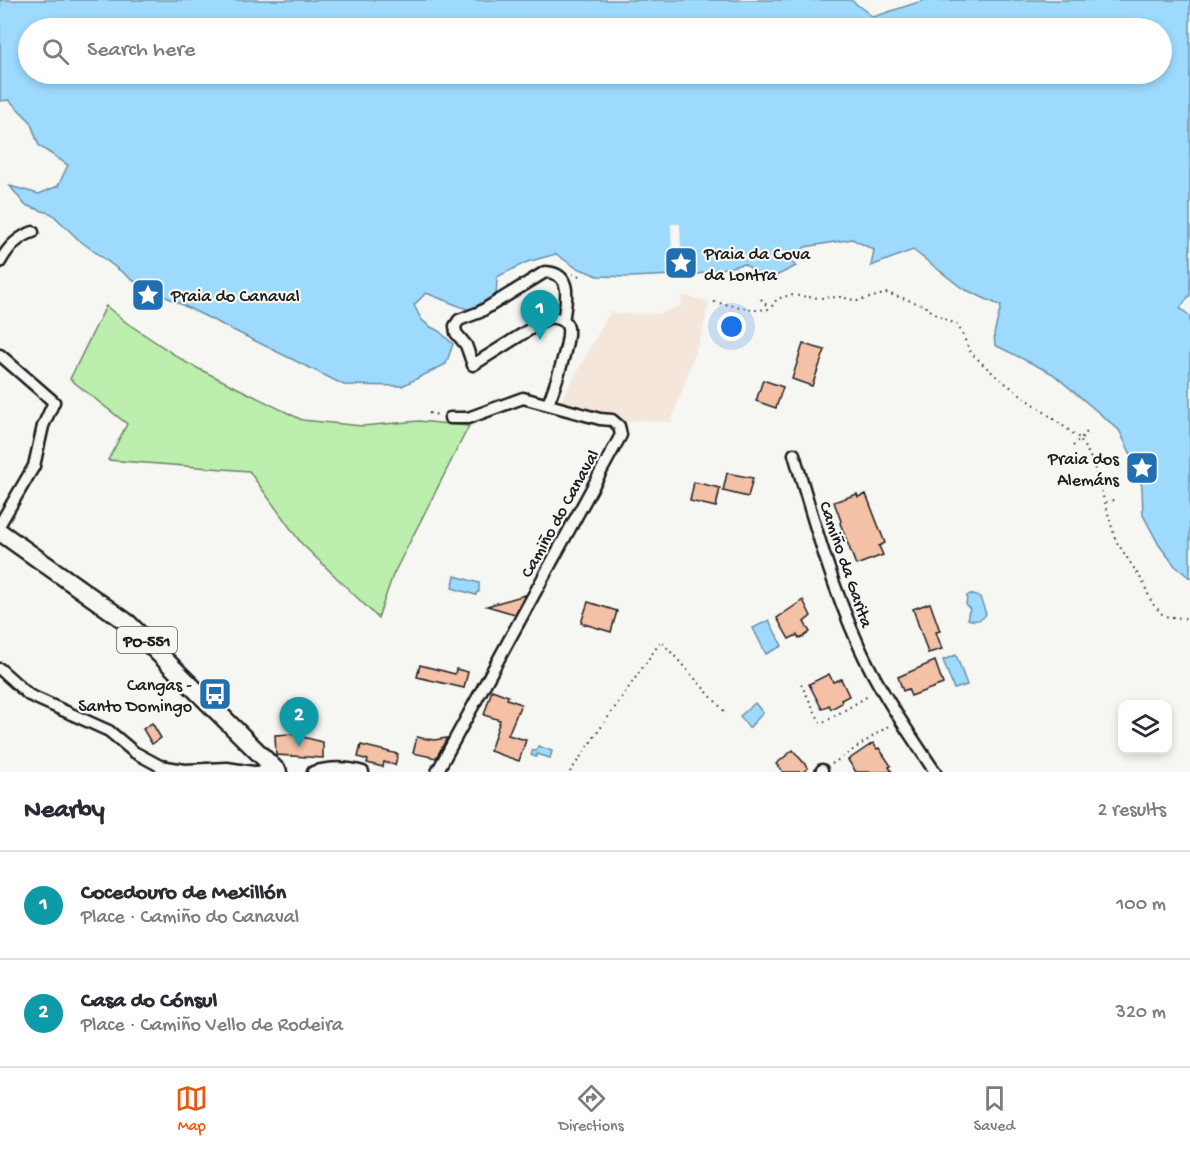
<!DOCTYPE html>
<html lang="en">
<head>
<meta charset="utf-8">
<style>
  :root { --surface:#fff; --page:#f7f7f7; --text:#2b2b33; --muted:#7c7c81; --line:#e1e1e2; --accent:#ea580c }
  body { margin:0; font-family:"Gochi Hand",sans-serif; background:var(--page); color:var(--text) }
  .controls { position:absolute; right:18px; bottom:18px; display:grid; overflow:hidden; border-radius:12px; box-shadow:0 3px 9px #0003 }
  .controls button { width:54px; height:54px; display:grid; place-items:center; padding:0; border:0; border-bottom:2px solid var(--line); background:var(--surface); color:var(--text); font:30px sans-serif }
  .you { position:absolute; left:732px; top:327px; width:21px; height:21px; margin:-15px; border:4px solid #fff; border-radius:50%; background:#1a73e8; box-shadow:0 0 0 9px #1a73e833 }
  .badge { display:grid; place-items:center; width:39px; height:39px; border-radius:50%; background:var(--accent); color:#fff; font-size:20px; font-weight:700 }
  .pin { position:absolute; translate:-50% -50px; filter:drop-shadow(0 2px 3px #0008) }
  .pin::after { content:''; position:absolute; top:32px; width:21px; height:18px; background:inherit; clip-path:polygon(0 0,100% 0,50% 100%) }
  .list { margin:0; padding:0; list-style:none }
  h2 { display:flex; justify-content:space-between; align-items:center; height:78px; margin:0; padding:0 24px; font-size:26px }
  h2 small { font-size:20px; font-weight:400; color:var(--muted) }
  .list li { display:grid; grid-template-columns:39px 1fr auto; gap:18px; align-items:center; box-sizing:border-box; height:108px; padding:0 24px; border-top:2px solid var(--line) }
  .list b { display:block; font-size:22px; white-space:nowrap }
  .list p { margin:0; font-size:20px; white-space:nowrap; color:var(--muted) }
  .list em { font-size:20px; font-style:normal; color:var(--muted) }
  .icon { flex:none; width:33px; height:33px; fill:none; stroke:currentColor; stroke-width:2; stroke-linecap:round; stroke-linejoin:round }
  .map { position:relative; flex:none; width:1190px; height:772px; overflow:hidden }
  .search { position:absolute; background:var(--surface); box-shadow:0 3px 9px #0003; left:18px; right:18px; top:18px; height:66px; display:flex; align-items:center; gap:15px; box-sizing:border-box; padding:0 21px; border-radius:33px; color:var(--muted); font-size:22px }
  .sheet { height:294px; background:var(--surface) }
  nav { display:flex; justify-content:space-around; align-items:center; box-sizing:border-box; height:84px; border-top:2px solid var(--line); background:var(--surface); font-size:16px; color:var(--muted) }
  nav a { display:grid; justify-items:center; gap:3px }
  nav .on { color:var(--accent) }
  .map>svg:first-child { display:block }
  .built { fill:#f5e6db }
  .green { fill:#bceeae; stroke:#6c8565; stroke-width:1.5 }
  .water { fill:#9ddafe; stroke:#698ea4; stroke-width:1.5; fill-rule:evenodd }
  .pier { fill:#f6f6f2 }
  .building { fill:#f4c0a6; stroke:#1c1c1c; stroke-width:1.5 }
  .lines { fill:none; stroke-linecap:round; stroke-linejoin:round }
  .street-casing { stroke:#1c1c1c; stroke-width:15 }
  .primary-casing { stroke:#1c1c1c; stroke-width:21 }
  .path { stroke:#1c1c1c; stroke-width:2; stroke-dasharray:1.5 4.5; stroke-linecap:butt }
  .street { stroke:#f6f6f2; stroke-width:10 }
  .primary { stroke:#f6f6f2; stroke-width:16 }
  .labels { text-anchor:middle; stroke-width:4.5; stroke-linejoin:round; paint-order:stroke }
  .shield { fill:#f6f6f2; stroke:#5d5d5c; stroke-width:1.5 }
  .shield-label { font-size:16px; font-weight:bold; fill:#1c1c1c }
  .poi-label { font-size:18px; fill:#1c1c1c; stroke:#f6f6f2; text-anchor:start }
  .street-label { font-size:18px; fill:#1c1c1c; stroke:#f6f6f2 }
</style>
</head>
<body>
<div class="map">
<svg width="1190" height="772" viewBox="0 0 1190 772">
  <rect width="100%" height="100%" fill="#f6f6f2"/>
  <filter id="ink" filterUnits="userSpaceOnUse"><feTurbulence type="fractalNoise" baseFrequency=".0167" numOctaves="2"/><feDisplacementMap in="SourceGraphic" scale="12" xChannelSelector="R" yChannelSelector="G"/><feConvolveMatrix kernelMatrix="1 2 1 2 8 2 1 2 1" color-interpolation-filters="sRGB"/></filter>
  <g filter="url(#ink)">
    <path class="built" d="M682,296l27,5 -6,28 -32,93 -37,-2 -6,3 -69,-19 52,-94 4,4h42l24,-8z"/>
    <path class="green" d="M106,306l21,17 60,40 115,57 60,6 57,-5 50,5 -76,149 -15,43 -77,-75 -52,-72 -141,-11 19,-36 -57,-45z"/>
    <path class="water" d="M0,0h851l22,17 52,-17h265v295l-10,13 10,8v262l-15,-12 -16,-21 -16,-30 -1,-28 -5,-20 -18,-37 -66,-56 -58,-29 -1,-11 7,-28 -39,-18 -49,-38 -42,16 3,-16 -22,-11 -47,8 -15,14 6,5 -28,14 -24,-16 -46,10 -68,3 -32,-1 -23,-9 -19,-13 -29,8 -30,15 -1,23 -27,10 -43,-17 -12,12 7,14 8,7 10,5 14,13 -7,20 -44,22 -58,-1 -210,-104 -55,-41 -27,-26 -27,-9 -15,-19 29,8 19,-8 10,-21 -29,-19 -9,-25 -21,-21 -9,1zM28,28h1134v46h-1134z
      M455,576l24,7v9h-2l-1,3 -24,-7z
      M970,594l10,3 6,17c-3,6 -11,8 -18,5v-5l2,-5 -4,-4 1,-9z
      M769,620l13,26 -16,8 -13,-26z
      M956,655l11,30 -13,4 -11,-29z
      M755,703l8,10 -14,15 -9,-12z
      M538,746l14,5 -2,7 -13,-4 -1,3 -5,-2 2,-5 3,1z"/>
    <path class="pier" d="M671,224h9l2,54h-10z"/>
    <path class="building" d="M803,344l22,6 -13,36 -20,-7z
      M763,380l20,7 -7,21 -20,-7z
      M727,473l26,5 -5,19 -25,-6z
      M694,482l26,6 -4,19 -26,-6z
      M857,494l1,3 8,-3 19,49 -6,3 4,9 -27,10 -16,-42 1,-2 -7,-19z
      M525,595l-10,19 -28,-8z
      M803,600l8,16 -7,6 6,10 -7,5 -4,1 -2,-3 -8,4 -12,-21z
      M588,602l29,9 -6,21 -30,-9z
      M930,603l10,28 -4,1 6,17 -14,4 -15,-44z
      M935,661l8,23 -32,12 -3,-7 -5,2 -5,-14z
      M420,665l35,9 1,-5 12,3 -4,16 -47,-11z
      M829,674l4,8 8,-3 8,17 -8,4 1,3 -11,6 -2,-4 -7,4 -13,-25z
      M492,690l16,6 -1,3 14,5 -13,31 18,5 -7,21 -29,-10 10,-31 -16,-5z
      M152,723l9,15 -9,6 -9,-15z
      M291,734l32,8v16l-47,-3 -1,-20z
      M417,737l17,3 13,-2 -11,20 -23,-5z
      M873,743l4,6 2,-1 12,18 -2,1 3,5h-36l-8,-12z
      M361,745l37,9 -3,11 -11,-3 -1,5 -16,-4 1,-3 -10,-3z
      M793,750l15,18 -5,4h-20l-7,-8z"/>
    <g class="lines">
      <defs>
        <path id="street" d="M0,262c8,-15 18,-25 33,-30
          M0,355l54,47 -11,24 -9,40 -34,58
          M548,404c6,-15 22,-61 20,-76 -2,-9 -12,-11 -20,-10l-75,47 -7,-20 -10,-12 -1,-7 4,-6 21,-8 65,-40c29,1 21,29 18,49
          M794,454c19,65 37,130 65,192 20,45 49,85 76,126
          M0,669l29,26 80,36 25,21 26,14 25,4 42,-2 26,4 26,-1
          M313,772c17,-5 34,-5 50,0
          M437,772l184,-337 -2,-9 -7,-6 -12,-1 -77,-21 -55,20h-18
          M821,772l1,-2"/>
        <path id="primary" d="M0,532l128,91 150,149"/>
      </defs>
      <use href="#street" class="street-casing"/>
      <use href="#primary" class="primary-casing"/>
      <path class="path" d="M572,274h3l8,4
        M761,299l8,9
        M714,302l42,8 14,-1 7,-10 13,-4 29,3 21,-1 18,4 29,-8 36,12 15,11 20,9 13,28 26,24 81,60 11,17 6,15 21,72 27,41 9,21 12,13 26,3
        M429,413l10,2
        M1073,446l16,-16
        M1106,502l11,-3
        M801,684l20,40 49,-29
        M832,764l58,-39
        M570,772l91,-131 64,71"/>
      <use href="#street" class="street"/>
      <use href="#primary" class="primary"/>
    </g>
  </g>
  <defs>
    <symbol id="sight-square" viewBox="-11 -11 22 22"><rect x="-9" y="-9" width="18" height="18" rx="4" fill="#1f6fb2" stroke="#f6f6f2"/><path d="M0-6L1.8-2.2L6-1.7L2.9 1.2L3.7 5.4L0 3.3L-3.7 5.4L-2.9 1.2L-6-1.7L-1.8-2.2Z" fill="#fff"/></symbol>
    <symbol id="bus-square" viewBox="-11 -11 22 22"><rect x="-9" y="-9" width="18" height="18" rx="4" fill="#1f6fb2" stroke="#f6f6f2"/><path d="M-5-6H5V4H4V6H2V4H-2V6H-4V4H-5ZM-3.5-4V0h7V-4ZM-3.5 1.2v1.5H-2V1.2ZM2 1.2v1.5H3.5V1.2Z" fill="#fff"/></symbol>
  </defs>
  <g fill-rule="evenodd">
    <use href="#sight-square" x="662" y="244" width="38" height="38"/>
    <use href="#sight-square" x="129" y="276" width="38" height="38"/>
    <use href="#sight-square" x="1123" y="449" width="38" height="38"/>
    <use href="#bus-square" x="196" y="675" width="38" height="38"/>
  </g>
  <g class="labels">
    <rect class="shield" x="117" y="627" width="60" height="26" rx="4.5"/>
    <g class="shield-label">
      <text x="147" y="646">PO-551</text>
    </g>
    <g class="poi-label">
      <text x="704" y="259">Praia da Cova<tspan x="704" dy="21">da Lontra</tspan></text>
      <text x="171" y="301">Praia do Canaval</text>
      <text x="1119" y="464" text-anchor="end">Praia dos<tspan x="1119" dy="21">Alemáns</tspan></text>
      <text x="192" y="690" text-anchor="end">Cangas -<tspan x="192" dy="21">Santo Domingo</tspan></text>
    </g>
    <g class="street-label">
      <text transform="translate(559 513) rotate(-61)" y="6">Camiño do Canaval</text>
      <text transform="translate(847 564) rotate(71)" y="6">Camiño da Garita</text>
    </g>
  </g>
</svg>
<div class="controls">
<button><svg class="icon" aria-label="layers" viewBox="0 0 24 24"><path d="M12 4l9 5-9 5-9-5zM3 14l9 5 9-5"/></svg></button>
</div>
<div class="you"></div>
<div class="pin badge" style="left:540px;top:340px;background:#0f9aa8">1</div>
<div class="pin badge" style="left:299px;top:747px;background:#0f9aa8">2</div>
<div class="search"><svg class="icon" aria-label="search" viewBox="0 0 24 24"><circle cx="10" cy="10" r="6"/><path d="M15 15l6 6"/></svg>Search here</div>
</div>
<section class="sheet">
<h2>Nearby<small>2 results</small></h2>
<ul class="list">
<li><span class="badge" style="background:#0f9aa8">1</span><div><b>Cocedouro de Mexillón</b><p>Place · Camiño do Canaval</p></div><em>100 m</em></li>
<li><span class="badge" style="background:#0f9aa8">2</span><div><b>Casa do Cónsul</b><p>Place · Camiño Vello de Rodeira</p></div><em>320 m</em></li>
</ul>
</section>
<nav>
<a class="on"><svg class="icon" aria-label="map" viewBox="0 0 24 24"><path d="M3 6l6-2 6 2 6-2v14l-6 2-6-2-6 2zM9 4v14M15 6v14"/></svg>Map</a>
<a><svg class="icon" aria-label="directions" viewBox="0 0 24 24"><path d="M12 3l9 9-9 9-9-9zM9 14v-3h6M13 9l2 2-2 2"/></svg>Directions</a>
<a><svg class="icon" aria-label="saved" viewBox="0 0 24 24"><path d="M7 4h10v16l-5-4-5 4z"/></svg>Saved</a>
</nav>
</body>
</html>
